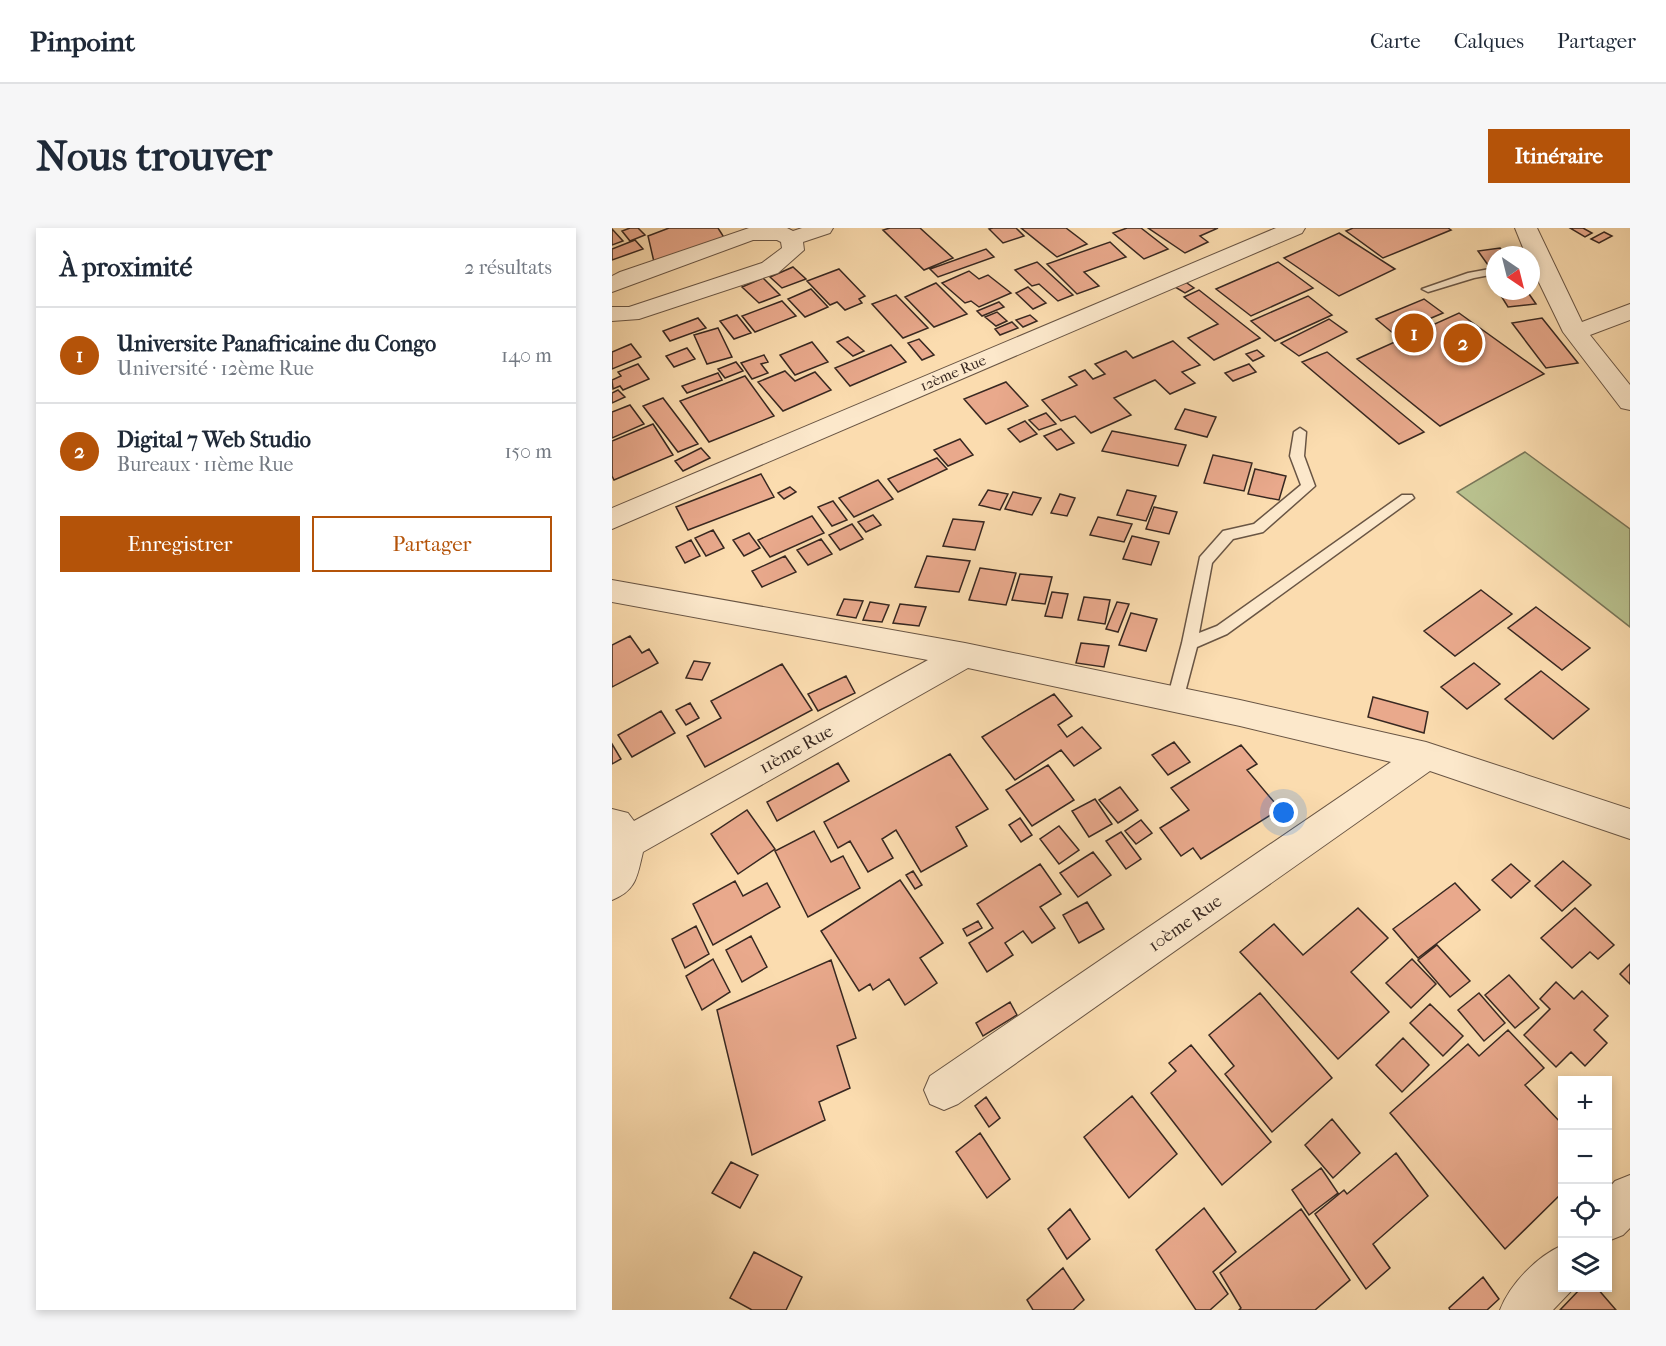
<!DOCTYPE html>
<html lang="fr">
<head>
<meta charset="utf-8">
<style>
  :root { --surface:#fff; --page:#f6f6f7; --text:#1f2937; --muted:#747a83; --line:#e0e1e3; --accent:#b45309 }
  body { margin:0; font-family:"IM FELL French Canon",serif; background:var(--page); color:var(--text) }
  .controls { position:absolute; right:18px; bottom:18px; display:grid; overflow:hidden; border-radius:0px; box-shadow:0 3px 9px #0003 }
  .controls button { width:54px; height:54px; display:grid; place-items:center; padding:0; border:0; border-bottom:2px solid var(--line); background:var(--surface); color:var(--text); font:30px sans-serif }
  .compass { position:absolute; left:874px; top:18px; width:54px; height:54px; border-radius:50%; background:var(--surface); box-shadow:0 3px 9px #0003; rotate:145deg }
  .you { position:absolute; left:672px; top:585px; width:21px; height:21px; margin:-15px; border:4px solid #fff; border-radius:50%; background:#1a73e8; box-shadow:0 0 0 9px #1a73e833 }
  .badge { display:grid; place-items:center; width:39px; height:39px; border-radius:50%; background:var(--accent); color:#fff; font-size:20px; font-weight:700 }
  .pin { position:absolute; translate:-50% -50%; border:3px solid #fff; box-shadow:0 2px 6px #0006 }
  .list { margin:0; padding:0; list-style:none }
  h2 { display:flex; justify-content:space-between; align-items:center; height:78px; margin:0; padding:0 24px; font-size:26px }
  h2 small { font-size:20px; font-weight:400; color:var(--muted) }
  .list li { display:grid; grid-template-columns:39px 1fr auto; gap:18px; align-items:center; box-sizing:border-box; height:96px; padding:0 24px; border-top:2px solid var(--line) }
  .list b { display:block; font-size:22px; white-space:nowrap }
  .list p { margin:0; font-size:20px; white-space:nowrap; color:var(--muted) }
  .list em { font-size:20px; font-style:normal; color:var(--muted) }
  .actions { display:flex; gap:12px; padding:18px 24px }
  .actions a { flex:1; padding:14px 0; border:2px solid var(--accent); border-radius:0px; text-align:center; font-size:21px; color:var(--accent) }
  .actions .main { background:var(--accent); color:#fff }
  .icon { flex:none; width:33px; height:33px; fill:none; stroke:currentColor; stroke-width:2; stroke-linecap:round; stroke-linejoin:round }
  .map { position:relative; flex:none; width:1018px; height:1082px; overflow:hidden; border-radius:0px }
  header { display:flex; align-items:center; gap:36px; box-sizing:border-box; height:84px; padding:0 30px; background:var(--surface); border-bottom:2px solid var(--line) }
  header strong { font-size:28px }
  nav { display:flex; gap:33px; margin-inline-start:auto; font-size:21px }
  .intro { display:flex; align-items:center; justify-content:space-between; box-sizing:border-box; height:144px; padding:0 36px }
  h1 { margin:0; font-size:42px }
  .button { padding:15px 27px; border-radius:0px; background:var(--accent); color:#fff; font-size:21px; font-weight:700 }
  main { display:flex; gap:36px; padding:0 36px }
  aside { flex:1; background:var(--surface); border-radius:0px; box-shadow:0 3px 9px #0003 }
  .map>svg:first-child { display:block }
  .green { fill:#b9c28f; stroke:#787558; stroke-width:1.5 }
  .building { fill:#e9a98c; stroke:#382821; stroke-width:1.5 }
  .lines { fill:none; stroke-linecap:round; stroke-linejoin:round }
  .lane-casing { stroke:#695544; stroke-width:3 }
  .street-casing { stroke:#695544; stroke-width:2 }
  .lane { fill:#fce8cb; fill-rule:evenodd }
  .street { fill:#fce8cb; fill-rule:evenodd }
  .labels { text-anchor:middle; stroke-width:4.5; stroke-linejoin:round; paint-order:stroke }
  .far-street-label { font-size:15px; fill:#382821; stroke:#fce8cb }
  .street-label { font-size:18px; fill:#382821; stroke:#fce8cb }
</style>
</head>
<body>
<header>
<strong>Pinpoint</strong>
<nav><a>Carte</a><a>Calques</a><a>Partager</a></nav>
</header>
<div class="intro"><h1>Nous trouver</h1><a class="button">Itinéraire</a></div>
<main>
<aside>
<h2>À proximité<small>2 résultats</small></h2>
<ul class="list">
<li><span class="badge">1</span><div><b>Universite Panafricaine du Congo</b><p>Université · 12ème Rue</p></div><em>140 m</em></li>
<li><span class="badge">2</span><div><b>Digital 7 Web Studio</b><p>Bureaux · 11ème Rue</p></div><em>150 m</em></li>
</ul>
<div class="actions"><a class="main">Enregistrer</a><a>Partager</a></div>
</aside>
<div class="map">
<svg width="1018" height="1082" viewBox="0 0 1018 1082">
  <rect width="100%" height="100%" fill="#fbdcaf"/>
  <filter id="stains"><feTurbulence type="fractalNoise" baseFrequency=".00333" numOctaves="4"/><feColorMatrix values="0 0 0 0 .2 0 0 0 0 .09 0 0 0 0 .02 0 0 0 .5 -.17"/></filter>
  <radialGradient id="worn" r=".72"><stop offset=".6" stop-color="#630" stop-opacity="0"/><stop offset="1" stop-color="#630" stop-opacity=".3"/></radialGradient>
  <path class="green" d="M913,224l105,77v98l-173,-135z"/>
  <path class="building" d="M18,0h8l7,7 -15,6 -8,-10z
    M57,0h49l7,11 -71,23 -6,-26z
    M278,0h30l33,30 -29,12 -41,-40z
    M381,0h23l8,8 -21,7 -14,-14z
    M409,0h45l21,16 -30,13z
    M515,0h14l27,21 -24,10 -31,-26z
    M536,0h70l-18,8 8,6 -23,11z
    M741,0h95l3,2 -68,28 -37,-27z
    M958,0h13l9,5 -7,4z
    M0,1l11,12 -11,4z
    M992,4l8,4 -13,7 -8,-4z
    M727,5l56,36 -56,27 -55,-38z
    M23,12l8,9 -31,11v-11z
    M498,14l16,15 -42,15 15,14 -22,8 -30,-30z
    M888,20l5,7h-10v9l-7,1 -10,-14z
    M374,21l8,8 -56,20 -8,-8z
    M425,34l11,10 25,23 -15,6 -19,-17 -7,2 -17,-16z
    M666,34l35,26 -62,28 -35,-27z
    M181,39l13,12 -24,9 -12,-11z
    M227,41l26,27 -6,3 3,4 -17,7 -8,-8 -7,3 -23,-24z
    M357,43l10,8 9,-4 23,18 -32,14 -8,-6 -6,2 -23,-20z
    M151,50l17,17 -21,8 -17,-16z
    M572,53l10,7 -9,5 -10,-6z
    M324,55l31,31 -33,13 -29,-30z
    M416,59l18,16 -13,6 -17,-16z
    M199,61l17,18 -23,10 -17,-18z
    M587,62l61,48 -46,22 -26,-22 30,-14 -34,-27z
    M886,63h29l9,13 -28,3z
    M284,67l32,33 -25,10 -31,-34z
    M696,68l24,19 -57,26 -24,-20z
    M812,71l19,14 -49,21 -18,-15z
    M170,73l14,15 -41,16 -13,-16z
    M387,74l5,5 -22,9 -5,-5z
    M385,84l10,9 -11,5 -11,-9z
    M847,85l85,61 -104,52 -83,-67z
    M125,87l14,18 -17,6 -14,-18z
    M418,87l7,6 -14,6 -7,-7z
    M86,90l8,10 -36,13 -7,-10z
    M930,90l36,45 -32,5 -34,-45z
    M717,91l18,13 -48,24 -18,-13z
    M400,94l6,6 -18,7 -5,-6z
    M106,100l14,29 -25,7 -13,-29z
    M236,109l16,14 -11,5 -16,-14z
    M307,111l15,16 -12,5 -14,-17z
    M561,113l27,24 -18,7 13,11 -25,11 -15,-14 -41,18 17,17 -40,18 -16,-17 -14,5 -19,-21 35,-15 -8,-8 16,-7 8,9 12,-5 -10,-10 31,-13 7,7z
    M200,114l16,20 -33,13 -15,-20z
    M19,116l10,13 -29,12v-17z
    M279,117l15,17 -56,24 -15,-18z
    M75,120l8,11 -21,8 -8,-11z
    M645,122l7,6 -11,5 -7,-7z
    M715,124l97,80 -25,12 -97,-82z
    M152,127l4,7 -7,2 7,9 -16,6 -11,-16z
    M124,134l7,9 -18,7 -7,-9z
    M26,136l11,15 -26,11 -3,-4 -7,3 -1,-9 9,-4 -3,-4z
    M637,136l7,8 -23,9 -8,-8z
    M173,143l10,10 20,-9 16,18 -48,21 -25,-29z
    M106,145l4,7 -35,13 -5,-7z
    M133,148l29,40 -65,26 -29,-41z
    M394,154l22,24 -42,18 -22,-25z
    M6,162l7,7 -13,6v-10z
    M51,170l35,46 -20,8 -35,-46z
    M18,177l14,19 -32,14v-26z
    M573,181l31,8 -9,20 -32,-8z
    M434,185l10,11 -17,6 -10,-10z
    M413,193l12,13 -17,8 -12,-13z
    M41,196l20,31 -59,25 -2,-4v-35z
    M449,201l13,14 -17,7 -13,-14z
    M500,203l74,14 -8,21 -76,-15z
    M348,211l13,16 -25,11 -14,-16z
    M89,220l9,10 -27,13 -8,-10z
    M601,227l39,8 -8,28 -40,-8z
    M325,230l10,11 -49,23 -10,-13z
    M643,241l31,7 -7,24 -31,-6z
    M149,246l13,23 -86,33 -12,-23z
    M266,252l15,19 -39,18 -15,-19z
    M178,259l6,5 -12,7 -6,-6z
    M376,262l20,4 -8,16 -21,-5z
    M515,262l29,6 -10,25 -29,-6z
    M401,264l28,6 -9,17 -27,-6z
    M448,266l15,4 -8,18 -16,-3z
    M221,273l14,19 -15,6 -14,-19z
    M542,279l23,5 -8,22 -23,-5z
    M261,287l8,10 -15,7 -8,-10z
    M200,288l12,17 -54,24 -12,-17z
    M486,289l34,7 -8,18 -34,-7z
    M341,291l31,3 -9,28 -32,-4z
    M240,296l11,15 -23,11 -11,-15z
    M101,302l11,18 -18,8 -11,-18z
    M137,305l11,15 -16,8 -11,-16z
    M520,308l27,6 -8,23 -28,-6z
    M209,311l11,15 -24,11 -11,-15z
    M79,312l9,16 -15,7 -9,-16z
    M173,328l11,16 -34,15 -10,-16z
    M315,328l43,5 -11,31 -44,-5z
    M368,340l36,5 -10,32 -37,-5z
    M408,346l32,3 -7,27 -33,-4z
    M869,362l31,24 -57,42 -31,-25z
    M440,364l16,2 -6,24 -17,-2z
    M472,369l26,3 -5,24 -27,-4z
    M232,371l19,2 -7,17 -19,-3z
    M258,374l19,3 -7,17 -19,-2z
    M505,374l12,2 -11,28 -12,-3z
    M288,376l26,3 -7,19 -26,-3z
    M924,379l54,41 -28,22 -54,-42z
    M519,385l26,6 -11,32 -27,-6z
    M18,408l12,17 7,-4 9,14 -46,24v-42z
    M469,415l28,3 -5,21 -28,-4z
    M82,433l16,2 -8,17 -16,-2z
    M862,435l26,21 -33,25 -26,-22z
    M170,436l30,46 -107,57 -18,-31 34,-18 -10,-17z
    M929,443l48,38 -36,30 -48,-40z
    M234,448l9,17 -37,18 -10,-17z
    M442,466l18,22 -14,9 9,12 15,-10 19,21 -27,18 -13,-16 -46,30 -33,-43z
    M761,469l55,15 -4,21 -56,-16z
    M78,475l9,15 -13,7 -10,-15z
    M49,483l14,22 -43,24 -14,-22z
    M562,514l16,20 -22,13 -16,-20z
    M0,516l9,15 -9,5z
    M629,517l16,19 -10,6 33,39 -79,50 -8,-11 -12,8 -21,-28 29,-18 -18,-22z
    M338,526l38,55 -32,18 11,19 -46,26 -25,-42 -14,9 11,19 -25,14 -18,-31 -12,7 -14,-26z
    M226,535l11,18 -72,40 -10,-19z
    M436,537l26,35 -42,26 -26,-36z
    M508,559l18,23 -20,13 -19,-23z
    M483,571l17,25 -23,13 -17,-26z
    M135,582l28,39 -37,25 -27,-40z
    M408,590l12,17 -11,7 -12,-17z
    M529,592l11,13 -16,11 -11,-13z
    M447,598l20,24 -20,14 -19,-25z
    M202,603l17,31 12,-6 17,32 -52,29 -33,-66z
    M509,604l20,27 -15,10 -20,-28z
    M481,624l18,23 -33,22 -18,-24z
    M951,633l28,24 -29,26 -27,-25z
    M428,636l21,30 -21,13 15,21 -23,15 -9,-12 -18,12 8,12 -26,17 -18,-29 24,-15 -16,-24z
    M899,636l19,17 -19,17 -19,-18z
    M301,643l9,14 -7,4 -9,-14z
    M288,652l43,63 -23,15 17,25 -32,22 -16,-26 -16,11 -3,-6 -11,7 -38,-60z
    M123,653l8,15 24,-13 13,24 -67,38 -20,-41z
    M843,655l25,27 -62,48 -25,-29z
    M475,674l17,27 -25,14 -16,-28z
    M746,680l30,30 -37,34 38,40 -51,47 -98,-107 34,-28 29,31z
    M963,680l39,37 -16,14 -8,-7 -18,16 -31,-30z
    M366,693l4,7 -15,8 -4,-7z
    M84,698l13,28 -24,14 -13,-29z
    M139,708l16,31 -25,15 -16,-32z
    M825,717l33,36 -20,16 -32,-37z
    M101,731l17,33 -28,18 -16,-34z
    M800,731l24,25 -25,24 -25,-25z
    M219,732l25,78 -19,8 13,42 -31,14 6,18 -73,35 -35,-145z
    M1018,736v20l-10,-10z
    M897,747l30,33 -24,20 -30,-33z
    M944,754l18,17 8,-8 26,25 -14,14 13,13 -22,23 -14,-14 -15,15 -32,-32 26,-26 -10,-10z
    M648,765l72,85 -60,54 -47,-58 9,-8 -25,-31z
    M867,765l26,30 -21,18 -26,-31z
    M398,774l7,13 -34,21 -7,-13z
    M818,776l33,32 -20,20 -33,-33z
    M896,802l36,38 -19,17 38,40v67l-58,57 -115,-136 78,-69 11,12z
    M791,810l26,27 -27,27 -26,-27z
    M579,817l80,97 -49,43 -71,-92 25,-22 -7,-8z
    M520,868l45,58 -48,44 -45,-61z
    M374,869l14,21 -11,9 -14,-21z
    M720,891l28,34 -27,25 -28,-33z
    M368,905l30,46 -23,19 -31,-46z
    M784,925l32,43 -55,48 17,24 -24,21 -51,-75 29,-24 3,4z
    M119,934l27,13 -18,33 -28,-15z
    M709,940l17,25 -29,22 -17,-25z
    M592,980l32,44 -23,20 15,22 -18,16h-14l-40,-60z
    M458,981l20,30 -23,20 -19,-30z
    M689,981l49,71 -35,30h-76l2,-2 -21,-35z
    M142,1024l48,25 -16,33h-34l-22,-12z
    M451,1040l21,32 -11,10h-40l-6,-10z
    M871,1049l16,22 -12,11h-37l-1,-2z
    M969,1060h16l19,22h-56z"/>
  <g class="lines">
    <defs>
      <path id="lane" d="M883,40v6l-21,4 -46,14 -6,-3 46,-16z
        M688,200l6,4 -2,24 11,30 -52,46 -30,7 -21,24 -13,70 18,-7 185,-131h10l2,3 -187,136 -30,13 -14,53 -2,5 -6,2 -6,-2 -2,-5 15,-57 18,-86 23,-26 31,-7 47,-39 -11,-29 4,-24z"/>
      <path id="street" d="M137,0h38l6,3 9,-3h31l-3,5 -27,9 1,8 -26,23 -139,46 -27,2v-14h17l133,-44 20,-15 -1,-6 -4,-2h-24l-141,52v-16l8,-4z
        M664,0h29l-3,5 -690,296v-21z
        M903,0h22l45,94 48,-18v16l-40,15 40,50v25l-9,-2 -58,-76 -32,-66v-11h-5z
        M0,352l353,63 275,57 186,42 204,67v30l-200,-68 -472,333 -14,6 -14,-6 -6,-14 6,-14 461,-314 -151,-36 -272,-58 -325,184c-6,24 -6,38 -31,48v-91l16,4 6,8 294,-161 -316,-58z
        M1018,947v53l-7,7 -15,6v-52l7,-8z
        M951,1017v43h11l-21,22h-53c10,-26 37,-54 63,-65z"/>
    </defs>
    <use href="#lane" class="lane-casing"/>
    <use href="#street" class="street-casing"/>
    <use href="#lane" class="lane"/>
    <use href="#street" class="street"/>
  </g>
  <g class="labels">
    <g class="far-street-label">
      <text transform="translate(341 145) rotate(-23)" y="5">12ème Rue</text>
    </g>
    <g class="street-label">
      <text transform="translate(184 521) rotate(-29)" y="6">11ème Rue</text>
      <text transform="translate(573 695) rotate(-35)" y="6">10ème Rue</text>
    </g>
  </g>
  <rect width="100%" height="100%" filter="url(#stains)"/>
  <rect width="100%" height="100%" fill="url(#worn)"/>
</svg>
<div class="controls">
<button>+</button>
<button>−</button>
<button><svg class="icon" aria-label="locate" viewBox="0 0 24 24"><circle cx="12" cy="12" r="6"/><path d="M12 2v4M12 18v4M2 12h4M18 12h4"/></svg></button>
<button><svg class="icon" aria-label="layers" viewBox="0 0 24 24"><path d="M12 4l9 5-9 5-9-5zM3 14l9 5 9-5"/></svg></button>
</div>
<svg class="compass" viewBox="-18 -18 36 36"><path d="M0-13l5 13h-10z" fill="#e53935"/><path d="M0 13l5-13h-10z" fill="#747a83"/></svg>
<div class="you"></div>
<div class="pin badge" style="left:802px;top:105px">1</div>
<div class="pin badge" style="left:851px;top:115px">2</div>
</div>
</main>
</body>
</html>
